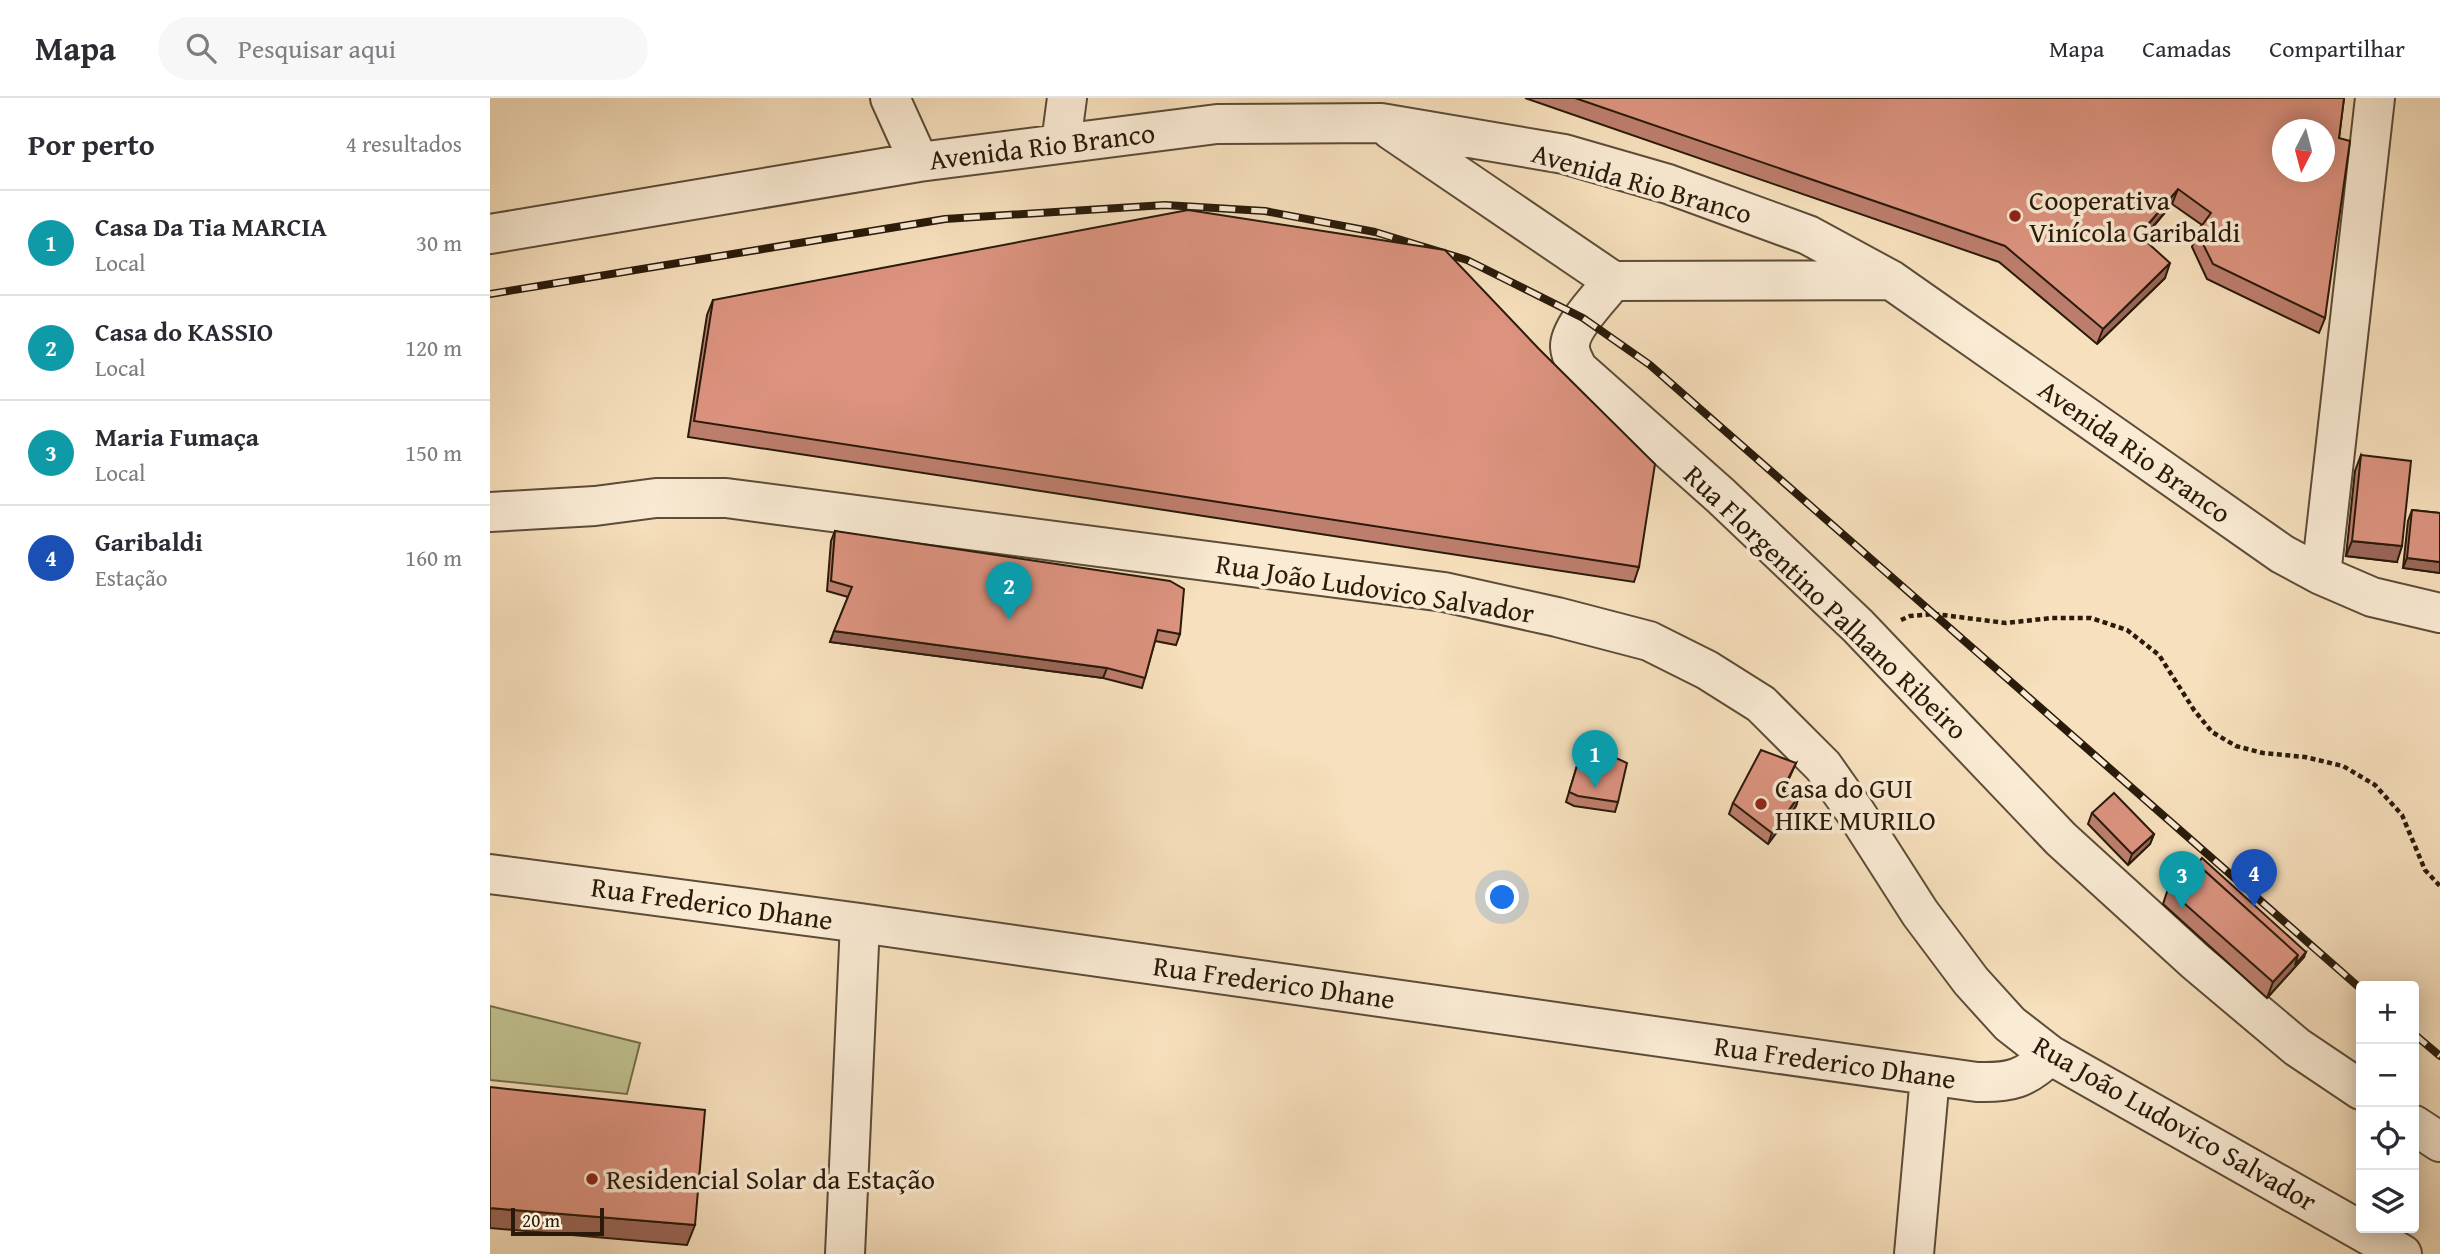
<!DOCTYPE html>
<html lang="pt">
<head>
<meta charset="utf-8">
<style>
  :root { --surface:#fff; --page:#f7f7f7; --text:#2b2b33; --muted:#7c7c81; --line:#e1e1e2; --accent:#2563eb }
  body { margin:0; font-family:"Gentium Book Plus",serif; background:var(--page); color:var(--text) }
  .controls { position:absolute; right:21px; bottom:21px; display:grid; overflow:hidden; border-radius:7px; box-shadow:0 4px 18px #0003 }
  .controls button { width:63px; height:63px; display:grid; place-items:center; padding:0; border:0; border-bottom:2px solid var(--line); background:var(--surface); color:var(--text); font:35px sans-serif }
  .compass { position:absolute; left:1782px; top:21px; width:63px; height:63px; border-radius:50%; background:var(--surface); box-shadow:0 4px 18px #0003; rotate:186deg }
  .scale { position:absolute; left:21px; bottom:18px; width:93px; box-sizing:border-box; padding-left:7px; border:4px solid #291a0a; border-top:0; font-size:19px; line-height:24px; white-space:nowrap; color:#291a0a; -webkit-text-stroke:5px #faebd4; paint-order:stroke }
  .you { position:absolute; left:1013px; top:800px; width:24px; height:24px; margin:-18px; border:5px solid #fff; border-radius:50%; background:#1a73e8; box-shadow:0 0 0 10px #1a73e833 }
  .badge { display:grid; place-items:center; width:46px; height:46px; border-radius:50%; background:var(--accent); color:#fff; font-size:23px; font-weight:700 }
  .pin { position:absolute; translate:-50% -58px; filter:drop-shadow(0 2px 4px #0008) }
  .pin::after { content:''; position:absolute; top:37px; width:24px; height:21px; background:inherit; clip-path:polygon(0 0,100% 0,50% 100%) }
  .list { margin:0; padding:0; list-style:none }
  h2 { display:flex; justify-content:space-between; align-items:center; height:91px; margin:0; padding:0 28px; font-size:30px }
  h2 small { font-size:23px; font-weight:400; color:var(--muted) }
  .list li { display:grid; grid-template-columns:46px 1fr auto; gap:21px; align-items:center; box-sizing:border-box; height:105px; padding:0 28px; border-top:2px solid var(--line) }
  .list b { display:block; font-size:26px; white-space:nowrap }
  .list p { margin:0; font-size:23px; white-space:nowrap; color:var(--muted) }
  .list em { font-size:23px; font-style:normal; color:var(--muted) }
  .icon { flex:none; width:38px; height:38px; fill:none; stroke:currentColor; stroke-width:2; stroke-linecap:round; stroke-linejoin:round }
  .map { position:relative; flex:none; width:1950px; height:1156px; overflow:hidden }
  header { display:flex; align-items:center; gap:42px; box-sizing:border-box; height:98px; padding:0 35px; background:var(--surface); border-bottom:2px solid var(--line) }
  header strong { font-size:33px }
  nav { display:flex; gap:38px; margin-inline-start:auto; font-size:24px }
  .search { width:490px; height:63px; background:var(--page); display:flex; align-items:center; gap:18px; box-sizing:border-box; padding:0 24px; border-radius:38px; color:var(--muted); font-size:26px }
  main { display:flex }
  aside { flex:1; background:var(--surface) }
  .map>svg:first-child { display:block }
  .green { fill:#c0c18f; stroke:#746e4c; stroke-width:2 }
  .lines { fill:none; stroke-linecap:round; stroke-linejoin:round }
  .minor-casing { stroke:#5c4c37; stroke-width:42 }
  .path { stroke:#291a0a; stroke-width:4.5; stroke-dasharray:5 3.5; stroke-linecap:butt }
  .minor { stroke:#faebd4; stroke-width:38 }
  .rail-casing { stroke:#291a0a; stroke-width:8 }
  .rail { stroke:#faebd4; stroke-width:5; stroke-dasharray:16; stroke-linecap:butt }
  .wall { fill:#bd7e6d; stroke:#291a0a; stroke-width:2 }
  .shaded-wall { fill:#9a6759; stroke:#291a0a; stroke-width:2 }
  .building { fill:#dc937f; stroke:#291a0a; stroke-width:2; fill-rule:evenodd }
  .poi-dot { fill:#8f2418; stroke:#faebd4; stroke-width:2.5 }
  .labels { text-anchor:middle; stroke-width:7; stroke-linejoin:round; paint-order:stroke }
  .street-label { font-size:28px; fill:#291a0a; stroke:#faebd4 }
  .poi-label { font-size:28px; fill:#291a0a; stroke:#faebd4; text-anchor:start }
</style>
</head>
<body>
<header>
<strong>Mapa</strong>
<div class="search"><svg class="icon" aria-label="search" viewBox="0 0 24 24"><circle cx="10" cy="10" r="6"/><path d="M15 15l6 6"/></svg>Pesquisar aqui</div>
<nav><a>Mapa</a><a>Camadas</a><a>Compartilhar</a></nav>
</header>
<main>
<aside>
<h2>Por perto<small>4 resultados</small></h2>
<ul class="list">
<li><span class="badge" style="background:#0f9aa8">1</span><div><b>Casa Da Tia MARCIA</b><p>Local</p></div><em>30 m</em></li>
<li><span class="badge" style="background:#0f9aa8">2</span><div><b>Casa do KASSIO</b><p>Local</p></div><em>120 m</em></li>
<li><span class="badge" style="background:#0f9aa8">3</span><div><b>Maria Fumaça</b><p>Local</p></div><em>150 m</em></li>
<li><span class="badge" style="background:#1a4fb4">4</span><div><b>Garibaldi</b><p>Estação</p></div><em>160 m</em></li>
</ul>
</aside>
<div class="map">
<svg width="1950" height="1156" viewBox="0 0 1950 1156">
  <rect width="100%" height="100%" fill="#f7e0bd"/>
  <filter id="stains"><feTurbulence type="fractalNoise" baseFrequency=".00286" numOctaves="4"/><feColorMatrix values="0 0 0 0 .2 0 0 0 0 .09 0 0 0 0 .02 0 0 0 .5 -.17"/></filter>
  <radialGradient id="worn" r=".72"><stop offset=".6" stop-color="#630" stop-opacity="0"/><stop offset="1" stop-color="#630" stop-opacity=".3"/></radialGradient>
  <path class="green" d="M0,908l150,37 -13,51 -137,-14z"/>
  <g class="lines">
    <defs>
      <path id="minor" d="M400,0l29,64
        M901,32l222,151c-12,15 -44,47 -43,66 0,7 5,16 8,22l143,127 137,130 203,213 135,123 101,85 64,43
        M571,45l6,-45
        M0,136l429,-72 298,-38 164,-1 183,31 104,30 140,51 83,45 391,274 39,21 51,22 68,16
        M1123,183l276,-1
        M0,414l105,-6 61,-8h70l718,94 113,25 92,24 58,29 54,34 62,62 33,47 64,100 51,68 39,43 40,31 352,199
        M1831,477l54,-477
        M0,776l370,49 1117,159c33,1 49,-3 73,-27
        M1924,1027l26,17
        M355,1156l15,-331
        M1424,1156l16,-178"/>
    </defs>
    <use href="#minor" class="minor-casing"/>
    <path class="path" d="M1411,522l9,-4 25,-2 71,9 46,-5h39l36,12 32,25 35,55 18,22 24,14 27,7 42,4 38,9 32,19 27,30 23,55 15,16"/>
    <use href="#minor" class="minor"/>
    <defs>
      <path id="rail" d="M0,196l455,-75 220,-14 100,6 110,21 92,28 116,58 67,47 711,624
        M1924,936l26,22"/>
    </defs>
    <use href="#rail" class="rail-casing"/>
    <use href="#rail" class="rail"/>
  </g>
  <path class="wall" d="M1035,0h819l-5,40 -14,180 -6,15 -112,-54 -15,-32 5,-15 5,-7 -30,-21 -29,35 22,39 -68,66 -98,-82z
    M223,202l926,267 -5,15 -946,-145 19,-122z
    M1871,357l36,107 -51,-6 9,-85z
    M1922,412l28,3v60l-37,-5 5,-47z
    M345,433l345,103 -4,11 -21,-4 -13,47 -39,-10 -273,-36 18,-45 -21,-6 4,-50z
    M1094,645l34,59 -3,10 -41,-6 -8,-4z
    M1306,665l-13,29 16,4 -3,10 -28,38 -39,-30 4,-11z
    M1602,715l62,21 -4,10 -22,21 -40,-41z
    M1678,791l136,68 -37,41 -104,-94z"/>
  <path class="shaded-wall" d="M1688,91l-6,15 -39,46 6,-15z
    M1680,165l-5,15 -68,66 6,-15z
    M1862,443l50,5 -5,16 -51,-6z
    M1917,460l33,4v11l-37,-5z
    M344,533l273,37 -4,10 -273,-36z
    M1309,698l-3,10 -28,38 4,-11z
    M1664,736l-4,10 -22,21 4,-11z
    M1816,854l-2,5 -37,41 6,-16 25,-27z
    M0,1110l205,17 -8,20 -197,-17z"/>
  <path class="building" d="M1085,0h769l-5,40 11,3 -25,177 -112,-54 -16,-32 14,-19 -33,-24 -39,46 31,28 -67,66 -98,-83zM1793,32h42v42h-42z
    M698,112l257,40 94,99 116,115 -16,103 -945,-146 19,-121z
    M1871,357l50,6 -9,85 -50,-5z
    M1922,412l28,3v49l-33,-4z
    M345,433l335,50 14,8 -4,45 -22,-4 -13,48 -38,-10 -273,-37 18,-44 -21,-6z
    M1094,645l43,20 -9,39 -40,-6 -9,-4z
    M1271,652l35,13 -14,28 17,5 -27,37 -39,-30z
    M1624,695l40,41 -22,20 -40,-41z
    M1712,760l104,94 -11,13 3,-10 -101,-91z
    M1704,763l104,94 -25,27 -105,-93z
    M0,989l215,23 -10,115 -205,-17z"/>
  <g class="poi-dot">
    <circle cx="1525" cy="118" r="7"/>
    <circle cx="1271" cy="706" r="7"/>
    <circle cx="102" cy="1081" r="7"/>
  </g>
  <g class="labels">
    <g class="street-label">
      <text transform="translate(552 48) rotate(-7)" y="10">Avenida Rio Branco</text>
      <text transform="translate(1152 85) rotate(16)" y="10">Avenida Rio Branco</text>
      <text transform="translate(1645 353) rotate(35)" y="10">Avenida Rio Branco</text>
      <text transform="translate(885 490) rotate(9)" y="10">Rua João Ludovico Salvador</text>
      <text transform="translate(1336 504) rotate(44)" y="10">Rua Florgentino Palhano Ribeiro</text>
      <text transform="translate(222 805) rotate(8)" y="10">Rua Frederico Dhane</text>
      <text transform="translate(784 884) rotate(8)" y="10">Rua Frederico Dhane</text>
      <text transform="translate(1345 964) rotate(8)" y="10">Rua Frederico Dhane</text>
      <text transform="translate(1685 1025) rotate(30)" y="10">Rua João Ludovico Salvador</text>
    </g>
    <g class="poi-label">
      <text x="1539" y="112">Cooperativa<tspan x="1539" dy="32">Vinícola Garibaldi</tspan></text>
      <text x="1285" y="700">Casa do GUI<tspan x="1285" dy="32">HIKE MURILO</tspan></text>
      <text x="116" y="1091">Residencial Solar da Estação</text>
    </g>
  </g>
  <rect width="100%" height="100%" filter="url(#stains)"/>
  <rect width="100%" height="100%" fill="url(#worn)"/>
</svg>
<div class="controls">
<button>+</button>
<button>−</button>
<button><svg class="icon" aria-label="locate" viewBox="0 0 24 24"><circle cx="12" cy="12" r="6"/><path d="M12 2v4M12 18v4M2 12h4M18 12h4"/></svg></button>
<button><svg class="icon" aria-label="layers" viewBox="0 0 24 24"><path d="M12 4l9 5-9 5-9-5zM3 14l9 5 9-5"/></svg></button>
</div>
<svg class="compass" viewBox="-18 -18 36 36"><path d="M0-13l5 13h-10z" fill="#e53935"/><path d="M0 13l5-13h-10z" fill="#7c7c81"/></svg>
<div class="scale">20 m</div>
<div class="you"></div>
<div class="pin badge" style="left:1105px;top:690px;background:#0f9aa8">1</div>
<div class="pin badge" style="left:519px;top:522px;background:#0f9aa8">2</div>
<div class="pin badge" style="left:1692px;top:811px;background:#0f9aa8">3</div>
<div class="pin badge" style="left:1764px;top:809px;background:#1a4fb4">4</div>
</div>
</main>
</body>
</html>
